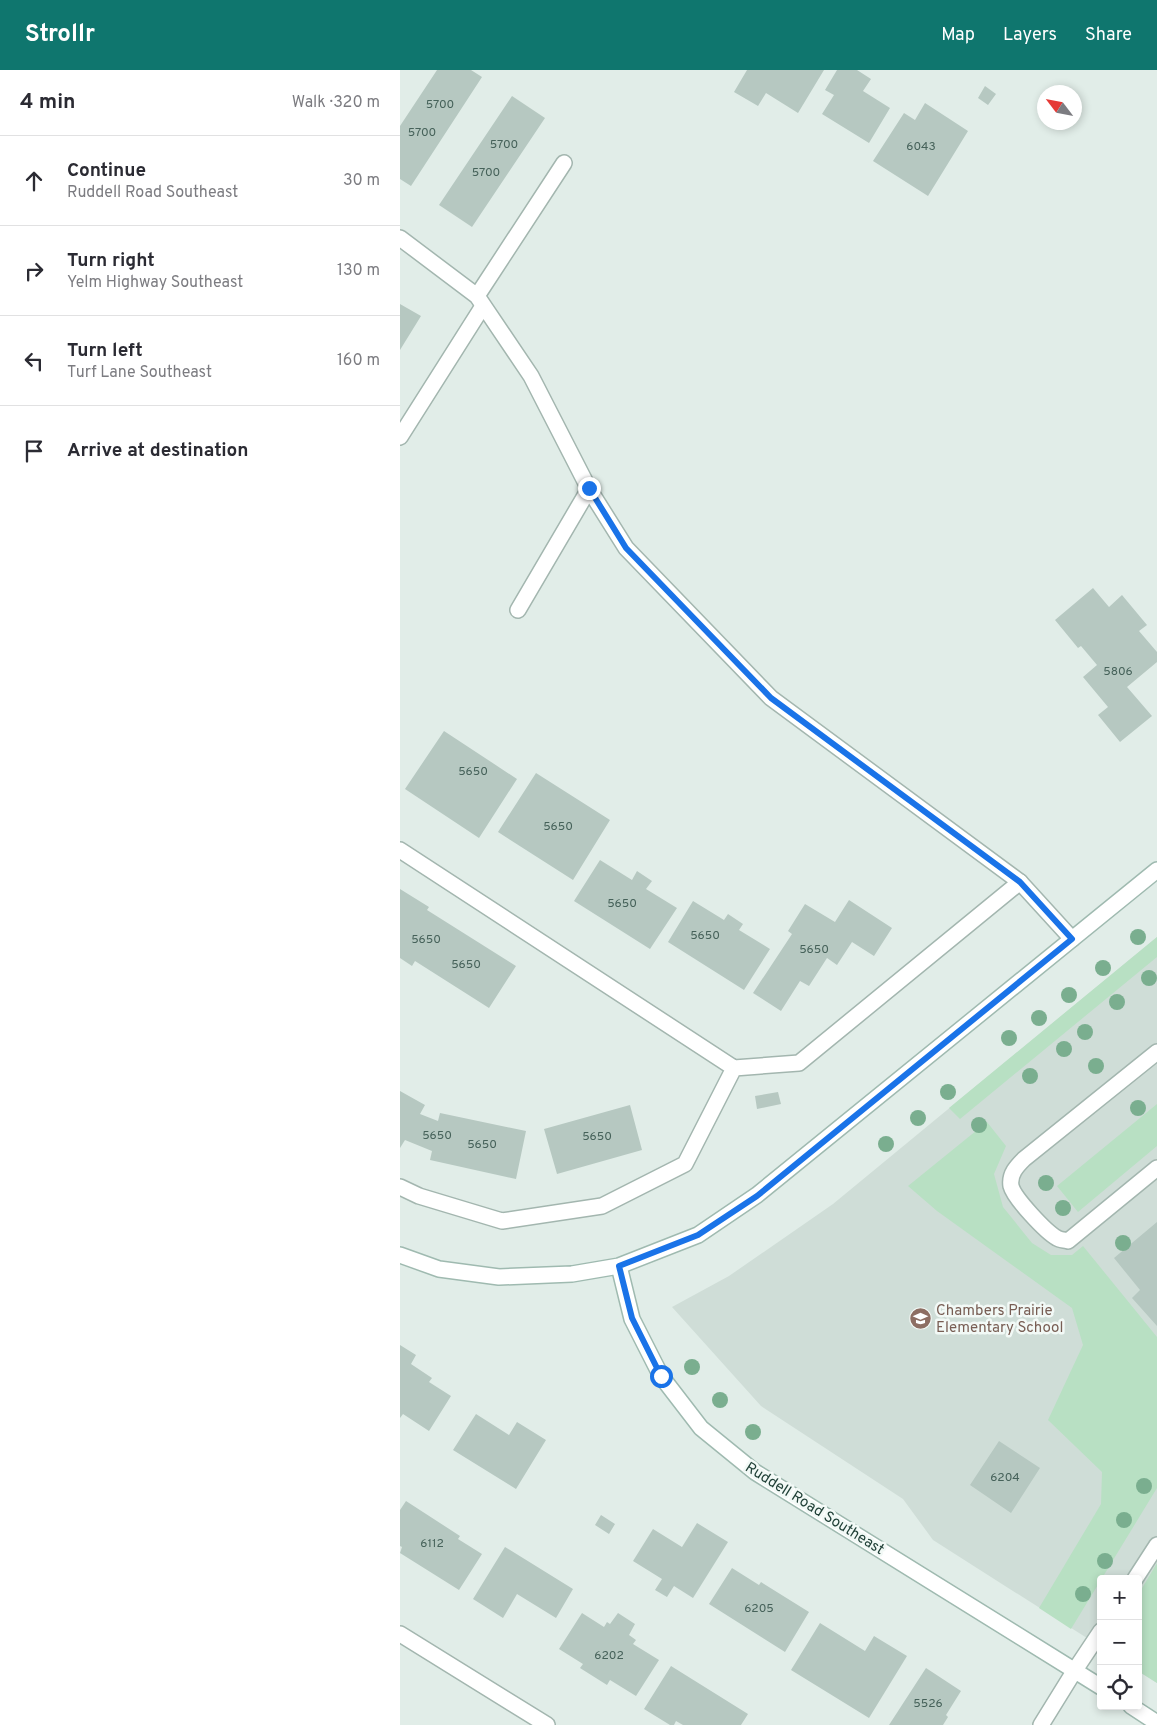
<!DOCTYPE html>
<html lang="en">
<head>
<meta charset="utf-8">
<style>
  :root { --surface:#fff; --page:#f7f7f7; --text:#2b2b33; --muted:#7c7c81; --line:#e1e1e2; --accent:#0f766e }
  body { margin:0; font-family:Overpass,sans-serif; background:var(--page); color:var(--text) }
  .controls { position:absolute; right:15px; bottom:15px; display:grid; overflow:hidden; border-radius:5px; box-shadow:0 2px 8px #0003 }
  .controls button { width:45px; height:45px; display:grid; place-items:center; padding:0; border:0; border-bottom:1px solid var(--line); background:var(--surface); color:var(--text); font:25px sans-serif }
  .compass { position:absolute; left:637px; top:15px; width:45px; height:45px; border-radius:50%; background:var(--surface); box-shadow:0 2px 8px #0003; rotate:302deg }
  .stop { position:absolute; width:15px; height:15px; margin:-11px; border:4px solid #1a73e8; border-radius:50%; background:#fff }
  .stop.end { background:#1a73e8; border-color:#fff; box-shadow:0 1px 5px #0008 }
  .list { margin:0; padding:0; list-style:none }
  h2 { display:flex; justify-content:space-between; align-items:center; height:65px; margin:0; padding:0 20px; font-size:21px }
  h2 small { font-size:16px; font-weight:400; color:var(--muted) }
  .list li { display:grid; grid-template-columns:32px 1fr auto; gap:15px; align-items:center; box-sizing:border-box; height:90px; padding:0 20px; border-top:1px solid var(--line) }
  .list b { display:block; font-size:19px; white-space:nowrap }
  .list p { margin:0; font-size:16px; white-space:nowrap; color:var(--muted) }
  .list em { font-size:16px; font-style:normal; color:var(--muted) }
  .icon { flex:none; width:28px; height:28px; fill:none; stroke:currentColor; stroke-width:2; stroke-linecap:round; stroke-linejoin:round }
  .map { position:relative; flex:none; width:757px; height:1655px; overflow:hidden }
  header { display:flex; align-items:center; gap:30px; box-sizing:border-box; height:70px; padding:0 25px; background:var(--accent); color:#fff }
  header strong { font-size:24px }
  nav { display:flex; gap:28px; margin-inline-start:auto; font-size:18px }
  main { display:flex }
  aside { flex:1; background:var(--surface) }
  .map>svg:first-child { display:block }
  .built { fill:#cfddd7 }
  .green { fill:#b8e0c3 }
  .building { fill:#b6c8c1 }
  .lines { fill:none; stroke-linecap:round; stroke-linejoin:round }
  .lane-casing { stroke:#a3b6af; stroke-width:18 }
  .street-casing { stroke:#a3b6af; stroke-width:18 }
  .secondary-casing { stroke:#9fbab0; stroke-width:18 }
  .lane { stroke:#fff; stroke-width:15 }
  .street { stroke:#fff; stroke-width:15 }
  .secondary { stroke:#fff; stroke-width:15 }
  .tree { fill:#7aae8f }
  .route { stroke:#1a73e8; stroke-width:6 }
  .labels { text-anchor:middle; stroke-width:5; stroke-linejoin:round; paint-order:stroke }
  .number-label { font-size:12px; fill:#46625a }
  .education-label { font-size:15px; fill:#785e54; stroke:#f2f9f6; text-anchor:start }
  .street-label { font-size:15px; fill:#204037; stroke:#f2f9f6 }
</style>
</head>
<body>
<header>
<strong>Strollr</strong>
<nav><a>Map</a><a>Layers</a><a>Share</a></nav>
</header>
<main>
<aside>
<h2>4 min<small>Walk · 320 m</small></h2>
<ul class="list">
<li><svg class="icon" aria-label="ahead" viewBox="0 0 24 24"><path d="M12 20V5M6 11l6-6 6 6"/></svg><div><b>Continue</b><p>Ruddell Road Southeast</p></div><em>30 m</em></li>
<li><svg class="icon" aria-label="right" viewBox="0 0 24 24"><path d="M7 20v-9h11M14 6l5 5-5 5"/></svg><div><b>Turn right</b><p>Yelm Highway Southeast</p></div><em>130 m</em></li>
<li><svg class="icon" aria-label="left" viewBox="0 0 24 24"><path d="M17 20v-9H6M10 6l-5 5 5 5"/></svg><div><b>Turn left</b><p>Turf Lane Southeast</p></div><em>160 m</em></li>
<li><svg class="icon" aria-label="arrive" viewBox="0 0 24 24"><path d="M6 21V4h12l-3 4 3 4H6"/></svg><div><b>Arrive at destination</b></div></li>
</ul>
</aside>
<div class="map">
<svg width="757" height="1655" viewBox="0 0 757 1655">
  <rect width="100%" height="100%" fill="#e1ede8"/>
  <path class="built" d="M757,867v746l-19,-12v-92h-37v68l-168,-107 -30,-41 -142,-93 -89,-99 57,-31 104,-72z"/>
  <path class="green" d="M757,867v20l-197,162 -11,-11z
    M757,1034v42l-79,66 -21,-26z
    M587,1052l19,24 -12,28 9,33 29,36 19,12h21l11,-9 74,91v151l-86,141 -32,-21 62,-104 1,-32 -54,-52 35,-75 -11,-37 -135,-97 -29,-25z
    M757,1493v120l-19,-12v-76z"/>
  <path class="building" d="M37,0h34l11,7 -71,109 -11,-7v-53z
    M347,0h77l-26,43 -32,-20 -8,13 -24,-14z
    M437,0h20l14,9 -8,12 27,17 -21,35 -47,-29 12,-19 -9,-5z
    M585,16l11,8 -8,11 -10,-7z
    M112,26l33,22 -73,109 -33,-22z
    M525,33l43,28 -40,65 -55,-35 31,-48 11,7z
    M0,234l21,12 -21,34z
    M693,518l16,19 13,-12 25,30 -8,6 18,21v10l-30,25 25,29 -32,26 -22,-27 10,-8 -25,-30 14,-12 -16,-19 -3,2 -23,-28z
    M44,661l73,48 -38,59 -74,-49z
    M136,703l74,47 -37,60 -75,-48z
    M200,790l32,20 5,-9 15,10 -6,8 31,19 -27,41 -76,-48z
    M0,819l29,18 -2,3 89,56 -27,42 -74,-47 -3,5 -12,-8z
    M449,830l43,28 -18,28 -22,-14 -15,23 -10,-7 -18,28 -9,-5 -19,30 -28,-18 39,-59 -4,-3 17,-27 30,18z
    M293,831l31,19 4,-6 15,10 -4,6 31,19 -26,41 -76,-48z
    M0,1021l25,14 -5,9 18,7 2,-8 86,18 -10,48 -86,-19 2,-9 -27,-11 -5,8z
    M378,1022l3,12 -24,5 -2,-13z
    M230,1035l12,45 -85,24 -13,-45z
    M757,1152v104l-25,-28 8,-8 -26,-32z
    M0,1275l16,10 -5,9 21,14 -3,4 22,14 -22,35 -26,-17 -3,4z
    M76,1344l33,21 8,-13 29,18 -30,49 -63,-39z
    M599,1371l41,27 -29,45 -41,-28z
    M6,1431l54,35 -2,3 24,15 -23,36 -59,-37 2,-6 -2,-1v-36z
    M201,1445l14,9 -6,10 -14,-9z
    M297,1453l31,19 -35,56 -19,-12 -7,11 -12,-7 7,-11 -29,-18 20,-32 29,18z
    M105,1477l68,42 -17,29 -39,-24 -14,24 -30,-19z
    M332,1498l27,17 2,-3 48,30 -24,40 -76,-48z
    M182,1543l22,14 3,-5 3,2 8,-11 17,11 -6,11 7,5 -3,4 26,16 -23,36 -26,-16 -3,5 -27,-17 3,-4 -24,-15z
    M420,1553l45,28 9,-15 33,20 -38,62 -78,-48z
    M271,1596l77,48 -7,11h-58l-7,-4 -2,4h-4l-26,-16z
    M526,1598l35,23 -15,24 2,2 -5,8h-54z"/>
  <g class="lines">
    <defs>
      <path id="lane" d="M77,226l87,-133
        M0,367l83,-131
        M118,540l71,-121
        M0,780l334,218
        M757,982l-133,107c-7,7 -15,15 -13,27 3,12 35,46 46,52 3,2 8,2 11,3l89,-73
        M0,1117l19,9 83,25 100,-15 83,-42 49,-96 65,-5 221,-181
        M735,1509l22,-34
        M675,1600l26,-39"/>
      <path id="street" d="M0,168l77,58 54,80 58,113 37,59 145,150 249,184 52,57
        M0,1564l147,91
        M641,1655l34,-55"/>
      <path id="secondary" d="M0,1185l39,14 60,8 73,-3 47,-8 79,-31 59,-40 400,-325
        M219,1196l13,53 29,57 40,52 54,44 346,215
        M731,1636l26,17"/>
    </defs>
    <use href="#lane" class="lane-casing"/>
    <use href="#street" class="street-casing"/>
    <use href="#secondary" class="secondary-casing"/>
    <use href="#lane" class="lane"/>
    <use href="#street" class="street"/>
    <use href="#secondary" class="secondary"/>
  </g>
  <g class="tree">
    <circle cx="738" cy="867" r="8"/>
    <circle cx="703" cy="898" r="8"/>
    <circle cx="749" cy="908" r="8"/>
    <circle cx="669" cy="925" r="8"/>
    <circle cx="717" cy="932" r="8"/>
    <circle cx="639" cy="948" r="8"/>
    <circle cx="685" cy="962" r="8"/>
    <circle cx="609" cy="968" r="8"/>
    <circle cx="664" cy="979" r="8"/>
    <circle cx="696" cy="996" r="8"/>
    <circle cx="630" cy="1006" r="8"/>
    <circle cx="548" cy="1022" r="8"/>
    <circle cx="738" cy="1038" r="8"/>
    <circle cx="518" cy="1048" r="8"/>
    <circle cx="579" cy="1055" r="8"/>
    <circle cx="486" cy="1074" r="8"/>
    <circle cx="646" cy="1113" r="8"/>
    <circle cx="663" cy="1138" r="8"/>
    <circle cx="723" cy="1173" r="8"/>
    <circle cx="292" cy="1297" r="8"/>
    <circle cx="320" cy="1330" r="8"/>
    <circle cx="353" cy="1362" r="8"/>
    <circle cx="744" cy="1416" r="8"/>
    <circle cx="724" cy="1450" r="8"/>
    <circle cx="705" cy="1491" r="8"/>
    <circle cx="683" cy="1524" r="8"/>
  </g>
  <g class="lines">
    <path class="route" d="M189,418l37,60 145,150 249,184 52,57 -315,257 -59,39 -79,31 13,52 29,58"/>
  </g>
  <defs>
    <symbol id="school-disc" viewBox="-11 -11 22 22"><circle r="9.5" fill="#8d6e63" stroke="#f2f9f6"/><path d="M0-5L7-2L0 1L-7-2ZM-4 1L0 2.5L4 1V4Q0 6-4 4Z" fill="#fff"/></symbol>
  </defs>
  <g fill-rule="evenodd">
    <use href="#school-disc" x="508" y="1236" width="25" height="25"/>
  </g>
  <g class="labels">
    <g class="number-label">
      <text x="40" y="38">5700</text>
      <text x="22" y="66">5700</text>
      <text x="104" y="78">5700</text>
      <text x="521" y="80">6043</text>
      <text x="86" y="106">5700</text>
      <text x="718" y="605">5806</text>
      <text x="73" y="705">5650</text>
      <text x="158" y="760">5650</text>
      <text x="222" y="837">5650</text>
      <text x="305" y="869">5650</text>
      <text x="26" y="873">5650</text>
      <text x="414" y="883">5650</text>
      <text x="66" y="898">5650</text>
      <text x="37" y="1069">5650</text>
      <text x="197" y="1070">5650</text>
      <text x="82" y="1078">5650</text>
      <text x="605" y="1411">6204</text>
      <text x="32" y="1477">6112</text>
      <text x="359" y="1542">6205</text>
      <text x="209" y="1589">6202</text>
      <text x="528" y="1637">5526</text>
    </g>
    <g class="education-label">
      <text x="536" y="1245">Chambers Prairie<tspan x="536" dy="17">Elementary School</tspan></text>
    </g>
    <g class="street-label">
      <text transform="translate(415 1438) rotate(32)" y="5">Ruddell Road Southeast</text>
    </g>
  </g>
</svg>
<div class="controls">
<button>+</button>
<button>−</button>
<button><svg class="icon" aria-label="locate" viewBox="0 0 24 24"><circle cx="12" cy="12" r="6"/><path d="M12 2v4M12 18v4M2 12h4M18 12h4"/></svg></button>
</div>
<svg class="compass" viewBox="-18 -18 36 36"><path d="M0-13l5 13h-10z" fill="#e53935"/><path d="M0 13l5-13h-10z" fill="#7c7c81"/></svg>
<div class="stop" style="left:261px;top:1306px"></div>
<div class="stop end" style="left:189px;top:418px"></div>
</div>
</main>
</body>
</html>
